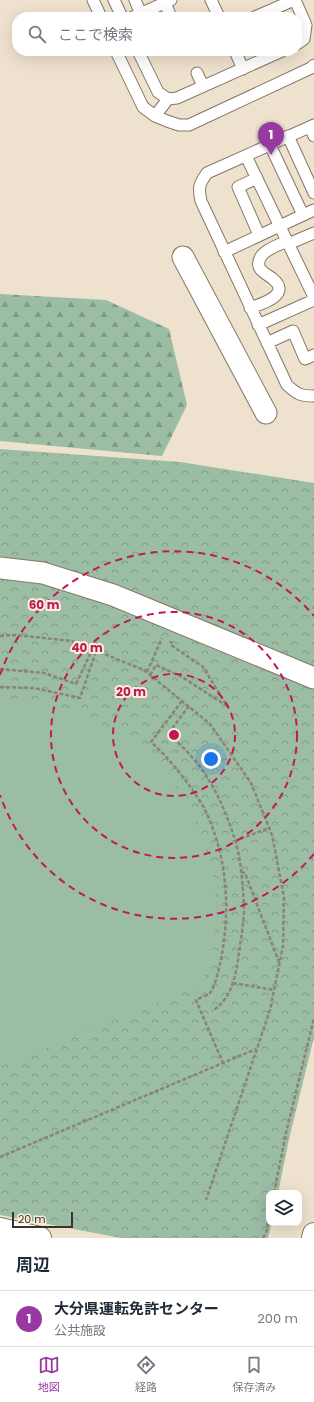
<!DOCTYPE html>
<html lang="ja">
<head>
<meta charset="utf-8">
<style>
  :root { --surface:#fff; --page:#f2f2f3; --text:#1f2937; --muted:#747a83; --line:#e0e1e3; --accent:#9839a1 }
  body { margin:0; font-family:Poppins,"Noto Sans JP",sans-serif; background:var(--page); color:var(--text) }
  .controls { position:absolute; right:12px; bottom:12px; display:grid; overflow:hidden; border-radius:8px; box-shadow:0 4px 16px #0002 }
  .controls button { width:36px; height:36px; display:grid; place-items:center; padding:0; border:0; border-bottom:1px solid var(--line); background:var(--surface); color:var(--text); font:20px sans-serif }
  .scale { position:absolute; left:12px; bottom:10px; width:61px; box-sizing:border-box; padding-left:4px; border:2px solid #37322a; border-top:0; font-size:11px; line-height:14px; white-space:nowrap; color:#37322a; -webkit-text-stroke:3px #fbeeda; paint-order:stroke }
  .you { position:absolute; left:211px; top:759px; width:14px; height:14px; margin:-10px; border:3px solid #fff; border-radius:50%; background:#1a73e8; box-shadow:0 0 0 6px #1a73e833 }
  .badge { display:grid; place-items:center; width:26px; height:26px; border-radius:50%; background:var(--accent); color:#fff; font-size:13px; font-weight:700 }
  .pin { position:absolute; translate:-50% -33px; filter:drop-shadow(0 1px 2px #0008) }
  .pin::after { content:''; position:absolute; top:21px; width:14px; height:12px; background:inherit; clip-path:polygon(0 0,100% 0,50% 100%) }
  .list { margin:0; padding:0; list-style:none }
  h2 { display:flex; justify-content:space-between; align-items:center; height:52px; margin:0; padding:0 16px; font-size:17px }
  h2 small { font-size:13px; font-weight:400; color:var(--muted) }
  .list li { display:grid; grid-template-columns:26px 1fr auto; gap:12px; align-items:center; box-sizing:border-box; height:56px; padding:0 16px; border-top:1px solid var(--line) }
  .list b { display:block; font-size:15px; white-space:nowrap }
  .list p { margin:0; font-size:13px; white-space:nowrap; color:var(--muted) }
  .list em { font-size:13px; font-style:normal; color:var(--muted) }
  .icon { flex:none; width:22px; height:22px; fill:none; stroke:currentColor; stroke-width:2; stroke-linecap:round; stroke-linejoin:round }
  .map { position:relative; flex:none; width:314px; height:1238px; overflow:hidden }
  .search { position:absolute; background:var(--surface); box-shadow:0 4px 16px #0002; left:12px; right:12px; top:12px; height:44px; display:flex; align-items:center; gap:10px; box-sizing:border-box; padding:0 14px; border-radius:16px; color:var(--muted); font-size:15px }
  .sheet { height:108px; background:var(--surface) }
  nav { display:flex; justify-content:space-around; align-items:center; box-sizing:border-box; height:56px; border-top:1px solid var(--line); background:var(--surface); font-size:11px; color:var(--muted) }
  nav a { display:grid; justify-items:center; gap:2px }
  nav .on { color:var(--accent) }
  .map>svg:first-child { display:block }
  .forest { fill:url(#forest-firs) }
  .park { fill:url(#park-crowns) }
  .garden { fill:#9bbda4 }
  .lines { fill:none; stroke-linecap:round; stroke-linejoin:round }
  .service-casing { stroke:#847866; stroke-width:13 }
  .minor-casing { stroke:#847866; stroke-width:23 }
  .tertiary-casing { stroke:#847866; stroke-width:24 }
  .path { stroke:#8b8375; stroke-width:2.5; stroke-dasharray:4 2; stroke-linecap:butt }
  .service { stroke:#fff; stroke-width:11 }
  .minor { stroke:#fff; stroke-width:21 }
  .tertiary { stroke:#fff; stroke-width:22 }
  .ring { fill:none; stroke:#c2185b; stroke-width:2; stroke-dasharray:7 5 }
  .centre { fill:#c2185b; stroke:#fbeeda; stroke-width:2 }
  .ring-label { font-size:12px; text-anchor:middle; font-weight:bold; fill:#c2185b; stroke:#fbeeda; stroke-width:4; stroke-linejoin:round; paint-order:stroke }
</style>
</head>
<body>
<div class="map">
<svg width="314" height="1238" viewBox="0 0 314 1238">
  <defs>
    <pattern id="forest-firs" width="22" height="20" patternUnits="userSpaceOnUse"><rect width="22" height="20" fill="#9bbda4"/><path d="M5 1l3.5 6h-7zM16 11l3.5 6h-7z" fill="#7f9a86"/></pattern>
    <pattern id="park-crowns" width="20" height="18" patternUnits="userSpaceOnUse"><rect width="20" height="18" fill="#9bbda4"/><path d="M2 6a3 3 0 1 1 6 0M12 15a3 3 0 1 1 6 0" fill="none" stroke="#7f9a86"/></pattern>
  </defs>
  <rect width="100%" height="100%" fill="#eee1cd"/>
  <path class="forest" d="M0,294l106,6 63,29 18,76 -25,51 -162,-15z"/>
  <path class="park" d="M0,449l180,13 134,21v554l-25,102 -11,54h-9v30h3l-4,15h-147l-121,-23z"/>
  <path class="garden" d="M0,699c47,1 91,15 130,42 7,4 14,8 20,14 9,8 16,18 23,28 27,40 46,85 43,135 -2,22 -3,48 -16,67l-200,82z"/>
  <g class="lines">
    <defs>
      <path id="service" d="M93,0l8,17
        M114,0l8,17
        M135,0l6,14
        M211,0l8,17
        M295,0l11,25 -2,14 -7,5
        M165,3l6,14
        M133,17l38,-17
        M255,17l39,-17
        M116,51l27,56 12,9 12,5 12,4h10l122,-57 3,-3
        M138,51l20,41 10,7 9,-1 105,-47
        M235,51l8,18
        M197,73l6,13
        M155,116l13,-17
        M314,125l-107,48c-8,11 -9,15 -6,28l86,184c10,9 13,11 27,11
        M310,127l4,9
        M288,136l26,57
        M270,145l33,70
        M246,156l68,141
        M257,178l-19,9 21,48
        M288,244l26,-11
        M224,252l90,-42
        M250,308c11,-4 42,-13 23,-29 -7,-6 -21,-10 -11,-24 6,-7 17,-10 25,-14
        M258,325l56,-25
        M267,343l26,-12 12,28 9,-4"/>
      <path id="minor" d="M183,257l83,156
        M0,568l43,5 70,22 201,83"/>
      <path id="tertiary" d="M0,1229l40,9
        M313,1238l1,-4"/>
    </defs>
    <use href="#service" class="service-casing"/>
    <use href="#minor" class="minor-casing"/>
    <use href="#tertiary" class="tertiary-casing"/>
    <path class="path" d="M0,636l15,-1 57,6 72,29 66,54 41,59 21,52 12,62 -1,49 -13,64 -64,190
      M0,669l44,4 32,11 16,-34
      M147,672l15,-34
      M150,675l6,-10 26,12 45,29 -24,-39 -32,-22v-4
      M0,687l34,1 46,10 16,-47
      M182,701l-31,41c17,15 31,33 45,53 3,5 7,10 9,15 23,47 26,104 15,154 -2,8 -5,23 -10,29 -4,3 -10,5 -14,7l27,63
      M189,706l-21,28c16,13 32,30 42,48 11,17 25,53 29,74 3,16 4,34 5,51 0,15 -3,31 -5,46 -3,22 -7,46 -27,58
      M235,841l34,-13
      M241,872l4,1 34,89
      M233,983l41,7
      M0,1157l256,-108
      M274,1193l12,-60 28,-115
      M263,1238l3,-5 3,-15"/>
    <use href="#service" class="service"/>
    <use href="#minor" class="minor"/>
    <use href="#tertiary" class="tertiary"/>
  </g>
  <g class="ring">
    <circle cx="174" cy="735" r="61"/>
    <circle cx="174" cy="735" r="123"/>
    <path d="M314 854A184 184 0 0 1 0 795M0 675A184 184 0 0 1 314 616"/>
  </g>
  <circle cx="174" cy="735" r="6" class="centre"/>
  <g class="ring-label">
    <text x="44" y="609">60 m</text>
    <text x="87" y="652">40 m</text>
    <text x="131" y="696">20 m</text>
  </g>
</svg>
<div class="controls">
<button><svg class="icon" aria-label="layers" viewBox="0 0 24 24"><path d="M12 4l9 5-9 5-9-5zM3 14l9 5 9-5"/></svg></button>
</div>
<div class="scale">20 m</div>
<div class="you"></div>
<div class="pin badge" style="left:271px;top:155px">1</div>
<div class="search"><svg class="icon" aria-label="search" viewBox="0 0 24 24"><circle cx="10" cy="10" r="6"/><path d="M15 15l6 6"/></svg>ここで検索</div>
</div>
<section class="sheet">
<h2>周辺<small></small></h2>
<ul class="list">
<li><span class="badge">1</span><div><b>大分県運転免許センター</b><p>公共施設</p></div><em>200 m</em></li>
</ul>
</section>
<nav>
<a class="on"><svg class="icon" aria-label="map" viewBox="0 0 24 24"><path d="M3 6l6-2 6 2 6-2v14l-6 2-6-2-6 2zM9 4v14M15 6v14"/></svg>地図</a>
<a><svg class="icon" aria-label="directions" viewBox="0 0 24 24"><path d="M12 3l9 9-9 9-9-9zM9 14v-3h6M13 9l2 2-2 2"/></svg>経路</a>
<a><svg class="icon" aria-label="saved" viewBox="0 0 24 24"><path d="M7 4h10v16l-5-4-5 4z"/></svg>保存済み</a>
</nav>
</body>
</html>
